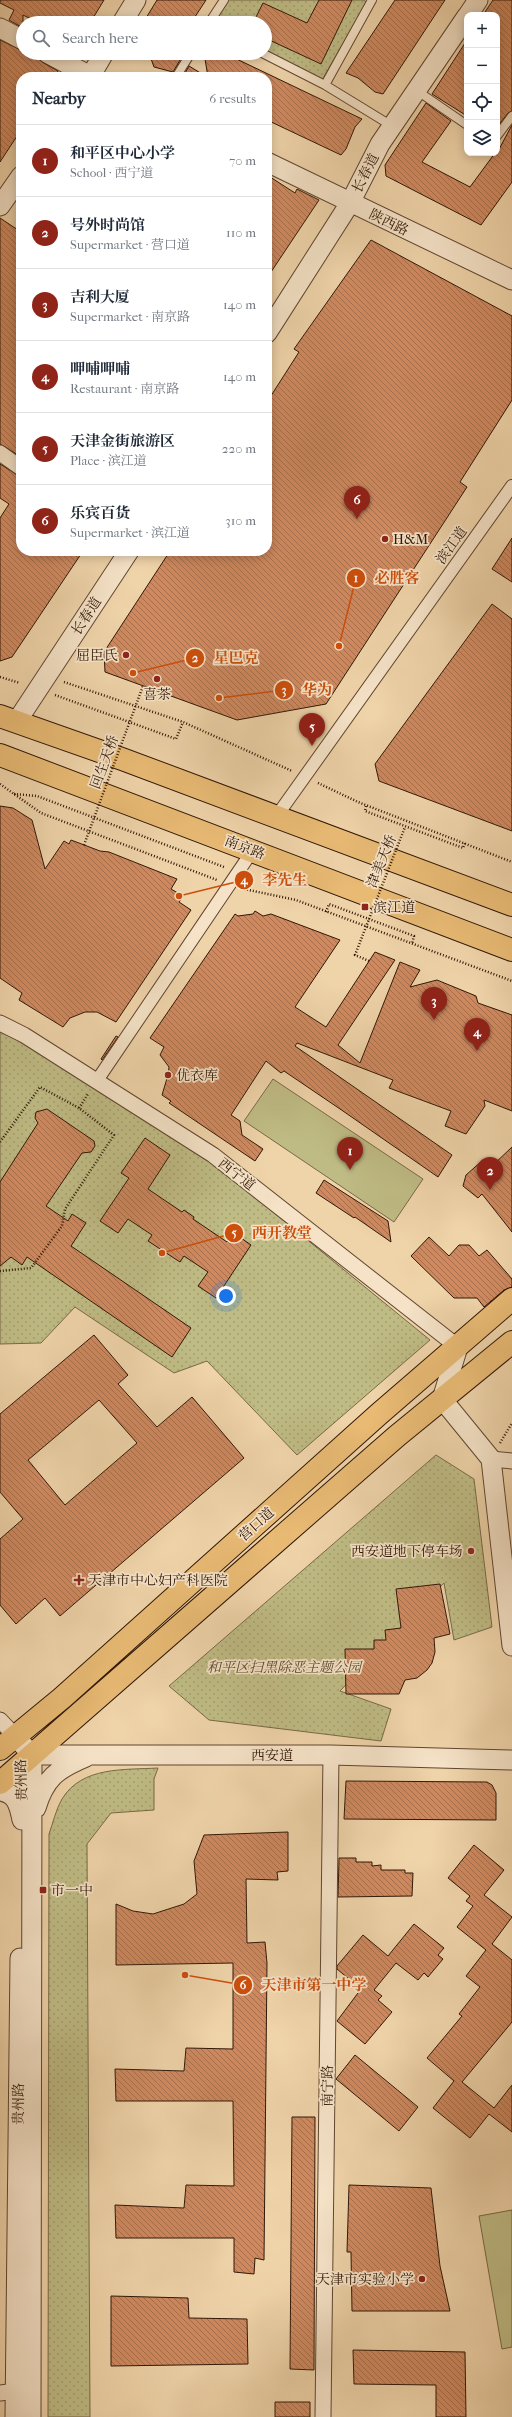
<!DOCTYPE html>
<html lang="en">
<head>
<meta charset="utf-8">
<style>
  :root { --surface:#fff; --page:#f6f6f7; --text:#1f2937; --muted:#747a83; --line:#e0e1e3; --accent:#8f2418 }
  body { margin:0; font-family:"IM FELL French Canon","Noto Serif SC",serif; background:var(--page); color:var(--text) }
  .controls { position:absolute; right:12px; top:12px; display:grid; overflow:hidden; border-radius:8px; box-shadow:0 2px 10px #0003 }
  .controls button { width:36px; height:36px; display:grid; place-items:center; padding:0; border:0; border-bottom:1px solid var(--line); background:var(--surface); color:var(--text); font:20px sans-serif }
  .you { position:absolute; left:226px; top:1296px; width:14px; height:14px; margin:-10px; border:3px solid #fff; border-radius:50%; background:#1a73e8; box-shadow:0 0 0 6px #1a73e833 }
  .badge { display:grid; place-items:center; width:26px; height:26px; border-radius:50%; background:var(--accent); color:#fff; font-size:13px; font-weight:700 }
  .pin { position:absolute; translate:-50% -33px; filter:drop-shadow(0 1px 2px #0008) }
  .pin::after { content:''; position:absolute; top:21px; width:14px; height:12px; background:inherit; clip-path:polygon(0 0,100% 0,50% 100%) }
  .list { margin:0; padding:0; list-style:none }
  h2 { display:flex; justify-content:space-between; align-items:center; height:52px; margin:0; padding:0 16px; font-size:17px }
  h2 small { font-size:13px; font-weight:400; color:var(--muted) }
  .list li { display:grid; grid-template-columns:26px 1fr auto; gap:12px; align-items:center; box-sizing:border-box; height:72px; padding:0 16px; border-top:1px solid var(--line) }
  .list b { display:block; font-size:15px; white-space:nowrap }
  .list p { margin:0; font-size:13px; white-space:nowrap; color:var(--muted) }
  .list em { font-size:13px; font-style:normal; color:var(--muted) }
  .icon { flex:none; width:22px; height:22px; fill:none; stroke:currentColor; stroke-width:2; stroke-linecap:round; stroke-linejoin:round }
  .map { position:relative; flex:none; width:512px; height:2417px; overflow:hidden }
  .search { position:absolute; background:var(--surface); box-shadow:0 2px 10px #0003; left:16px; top:16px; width:256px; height:44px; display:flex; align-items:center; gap:10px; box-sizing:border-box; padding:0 14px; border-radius:22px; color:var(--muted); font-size:15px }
  .panel { position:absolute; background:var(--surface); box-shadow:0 2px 10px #0003; left:16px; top:72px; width:256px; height:484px; border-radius:16px }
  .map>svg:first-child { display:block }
  .park { fill:url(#park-dots); stroke:#786946 }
  .garden { fill:#bfbb84; stroke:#786946 }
  .building { fill:url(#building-back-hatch); stroke:#301707; fill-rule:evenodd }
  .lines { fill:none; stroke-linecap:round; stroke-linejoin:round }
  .service-casing { stroke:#604630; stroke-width:10 }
  .pedestrian-casing { stroke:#604630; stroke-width:14 }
  .minor-casing { stroke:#604630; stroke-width:17 }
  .tertiary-casing { stroke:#604630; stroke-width:21 }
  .primary-casing { stroke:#301707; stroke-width:24 }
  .path { stroke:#301707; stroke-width:2.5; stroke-dasharray:1 2; stroke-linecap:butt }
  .service { stroke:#f5e2c7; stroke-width:8 }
  .pedestrian { stroke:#f5e2c7; stroke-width:12 }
  .minor { stroke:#f5e2c7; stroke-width:15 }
  .tertiary { stroke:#f5e2c7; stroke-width:19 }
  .primary { stroke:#e8ba74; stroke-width:22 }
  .path-bridge { stroke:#301707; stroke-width:2.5; stroke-dasharray:1 2; stroke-linecap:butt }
  .poi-dot { fill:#8f2418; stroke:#f5e2c7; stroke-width:1.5 }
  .labels { text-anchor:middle; stroke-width:3.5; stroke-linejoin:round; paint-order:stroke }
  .street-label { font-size:14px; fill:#301707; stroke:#f5e2c7 }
  .poi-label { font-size:14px; fill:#301707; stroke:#f5e2c7; text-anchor:start }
  .park-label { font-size:14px; font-style:italic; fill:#5b482c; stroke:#f5e2c7 }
  .leader { fill:none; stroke:#cc4f0b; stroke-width:1.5 }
  .callout-dot { fill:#cc4f0b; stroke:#f5e2c7; stroke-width:1.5 }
  .mark-label { font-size:12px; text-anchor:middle; font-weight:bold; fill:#fff }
  .callout-label { font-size:15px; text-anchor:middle; font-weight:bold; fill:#cc4f0b; stroke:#f5e2c7; stroke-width:3.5; stroke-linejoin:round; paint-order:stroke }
</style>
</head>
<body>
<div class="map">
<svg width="512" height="2417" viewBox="0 0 512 2417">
  <defs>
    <pattern id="park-dots" width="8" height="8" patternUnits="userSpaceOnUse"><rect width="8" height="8" fill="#bfbb84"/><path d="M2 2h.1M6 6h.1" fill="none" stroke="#a4a070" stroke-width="1.8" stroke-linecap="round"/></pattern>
    <pattern id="building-back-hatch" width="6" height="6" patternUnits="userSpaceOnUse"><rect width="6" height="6" fill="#d0895f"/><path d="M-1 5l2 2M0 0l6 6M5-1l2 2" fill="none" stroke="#a96f4c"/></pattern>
  </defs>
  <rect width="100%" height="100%" fill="#efd3a9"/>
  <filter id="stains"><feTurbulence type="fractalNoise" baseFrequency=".005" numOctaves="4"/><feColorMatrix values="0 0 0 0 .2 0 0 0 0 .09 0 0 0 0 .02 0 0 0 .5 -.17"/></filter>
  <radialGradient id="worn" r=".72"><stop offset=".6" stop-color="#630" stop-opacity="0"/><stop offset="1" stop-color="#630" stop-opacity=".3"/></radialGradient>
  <path class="park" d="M225,0h138l4,2 -45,78 -57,-29v-28h-54z
    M0,1029l22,12 186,118 222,181 -133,115 -90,-94 -33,12 -99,-66 -34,36 -41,1z
    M436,1455l38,24 18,148 -38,13 -10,-57 -104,108 51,18 -10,32 -172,-21 -40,-34z
    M158,1768l-4,11v31l-43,3 -24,31 3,573h-42l1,-583c4,-11 7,-25 13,-35 20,-33 63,-29 96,-31z"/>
  <path class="garden" d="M273,1079l150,100 -29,43 -150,-101z
    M512,2210v137l-10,2 -23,-133z"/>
  <path class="building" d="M0,0h104l-14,23h-36l-7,-4 -6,3 -6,-4 -2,2 -10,-5v13l-14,-8 5,-10 -14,-7z
    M157,0h49l-15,23h-48z
    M319,0h33l-31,64 -56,-26v-15h-12l10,-20 44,20z
    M395,0h50l-62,94 -8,-2 -17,-14 -12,-5z
    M493,0h19v111l-4,2 -11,14v-112h-14z
    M0,40l23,11v2h13l6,9 16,9 -3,6h-34v53l-21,32z
    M467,40v76l-35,-22z
    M149,53h19l12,7 -7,12 -19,-5z
    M204,53h20l138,66 -7,8 -9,22 -5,6 -74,-35v-43h-59z
    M189,66l18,11 -23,-2z
    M426,103l25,18 -29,41 48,25 25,-34h2l15,-28v57l-31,43 -95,-49 -1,-11z
    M267,175l28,18 2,-4 22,11 -52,78z
    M0,218l21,14v225l-21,-13z
    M371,240l141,76v84l-52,82 7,5 -141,217 -89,16 -132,-48 -1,-20 66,-101h97v-149l32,-50 -5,-3z
    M0,464l21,13v74h62l-71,106 -12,4v-143l9,-14 -9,-6z
    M512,538v44l-20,-13z
    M492,604l20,15v212l-133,-50 -4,-17z
    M0,806l13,2 19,12 13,49 19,-28 5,3 2,-4 29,11 9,1 68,27 -6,10 12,7 -4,6 12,8 -75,112 -19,-10h-12l-15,6 -7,9 -44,-27 3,-7 -22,-15z
    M255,911l8,5 8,-2 69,26 -45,67 31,20 49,-75 20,8 -57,85 22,18 40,-101 20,8 -10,17 27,-7 39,16 2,7 34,12v96l-28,-11 1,6 -19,28 -21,-8 6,-15 -62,-23 4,-8 -96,-37 -2,3 157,109 -14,22 -95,-66 -59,-40 -3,2 -15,-12 -35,54 9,6 2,14 21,14 -8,12 -86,-58 2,-2 -9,-6 6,-20 1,-8 -9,-12 4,-8 -14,-9 85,-124 3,2 15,-2z
    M116,1036l2,1 -16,23 -1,-1z
    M47,1109l47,32 1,5 -4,6 -9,1 -36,53 22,15 4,-7 14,9 -15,23 120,82 -19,29 -145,-100 -5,8 -11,-8 -11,9v-84l38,-59 -3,-5 1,-6z
    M145,1138l25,17 -22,34 34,23 2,-2 10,7 -1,2 34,23 7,-9 17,12 -35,53 -18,-12 10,-14 -24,-16 -4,6 -32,-21 4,-6 -24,-16 -10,14 -18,-12 29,-43 -8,-5z
    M512,1147v85l-30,-38 -4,4 -15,-12 3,-11 17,-15 8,7z
    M324,1180l64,41 3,21 -36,-25 -1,1 -38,-25z
    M429,1237l20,19 10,-11h10l10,11 8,-6 25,29v8l-8,3 -20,17 -7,-9h-23l-43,-42z
    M94,1335l34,40 -10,9 39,43 35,-30 52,61 -184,158 -15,-18 -29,26 -16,-19v-66l23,-20 -23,-27v-78zM99,1400l38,43 -72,62 -37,-45z
    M440,1584l10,50 -16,4 1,14 -3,11 -5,7 -10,8 -12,2 -6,14h-53l-1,-45h29v-9h12l-1,-10 16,-2 -5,-39z
    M346,1781l141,1 5,3 4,8v27l-152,-1z
    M288,1832v39l-11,1 1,8 -32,-1 1,64 18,-1 2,21 -3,297 -9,-2 -1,16 -20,-2v-34h-118l-1,-33 69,3 2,-23 48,1 -1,-85h-117l-1,-32 69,2 2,-23 47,1v-86l-117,2v-61l17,7 20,3 31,-10 13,-10 -3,-33 10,-26z
    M474,1845l30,25 -20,25 28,22 -20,27 20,16v62l-50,60 32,26 18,-23v47l-23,-18 -19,24 -37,-30 21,-27 -27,-23 35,-42 -3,-2 21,-27 -14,-11 20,-26 -29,-23 16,-21 -7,-5 4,-5 -22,-18z
    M339,1858h17v4h16v4l9,-1v5h24v3h8l-1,23 -74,1z
    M414,1924l30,24 -6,7 5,4 -15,18 -4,-4 -6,7 -22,-17 -22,27 8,6 -4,4 14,12 -27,32 -28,-23 24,-32 -24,-20v-3l26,-31 25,21z
    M355,2055l63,52 -19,24 -63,-52z
    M292,2117h23l-1,253 -24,-1z
    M349,2185l82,3 9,78 10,45h-98l-1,-59h-4z
    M111,2296l77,2 1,20 58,1 1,45 -137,2z
    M353,2350l112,2 1,65h-30v-32l-82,-1z
    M275,2402h35v15h-35z"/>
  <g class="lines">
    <defs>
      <path id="service" d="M209,23l15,-23
        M262,53l63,32 67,41
        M176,77l15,-24
        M325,85l47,-85
        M416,90l51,35
        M497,136l15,-20"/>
      <path id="pedestrian" d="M276,817l236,-331
        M96,1082l157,-232"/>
      <path id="minor" d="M0,453l21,15
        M0,1023l24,12 189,120 245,192
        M491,1459l21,2
        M0,1720l15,16
        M0,2393l15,-2 10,-4
        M323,2417l8,-662"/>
      <path id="tertiary" d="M468,15l10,-15
        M122,23l14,-23
        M0,28l23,12
        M47,53l45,24
        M90,77l14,-24
        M267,162l245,118
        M0,206l21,-30
        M267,333l83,-130 30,-59 87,-128
        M17,721l112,-170
        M458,1347l-16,52 49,60 21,187
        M15,1736l17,19 -1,662
        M32,1755h299l181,5
        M0,1791c16,2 19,14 22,29
        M36,1808c9,-30 21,-39 50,-51
        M15,2417l5,-459"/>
      <path id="primary" d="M0,716l122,43 390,146
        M0,755l512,195
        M0,1749l62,-51 317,-284 133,-115
        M0,1783l397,-347 115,-94"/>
    </defs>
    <use href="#service" class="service-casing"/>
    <use href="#pedestrian" class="pedestrian-casing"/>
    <use href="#minor" class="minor-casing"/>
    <use href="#tertiary" class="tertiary-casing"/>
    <use href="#primary" class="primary-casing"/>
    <path class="path" d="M0,677l20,6
      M64,682l119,40 109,49
      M55,695l121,44 7,-17
      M318,783l40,19 154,60
      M0,784l41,29 176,67
      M14,794l23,2 187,71
      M366,806l-1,5 98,37 2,-5
      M244,889l52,11 216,81
      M326,912l3,-8 85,32 -2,8
      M79,1108l9,-14
      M0,1142l40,-55 39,21 35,27 -49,74 -3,17 -31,42 -31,3
      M500,1443l12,-20"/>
    <use href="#service" class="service"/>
    <use href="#pedestrian" class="pedestrian"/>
    <use href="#minor" class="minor"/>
    <use href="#tertiary" class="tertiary"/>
    <use href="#primary" class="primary"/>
    <path class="path-bridge" d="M84,845l59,-159
      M369,961l-14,-6 50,-128"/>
  </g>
  <g class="poi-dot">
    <circle cx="385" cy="539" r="4"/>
    <circle cx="126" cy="655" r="4"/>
    <circle cx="157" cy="679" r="4"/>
    <rect x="361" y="903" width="8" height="8" rx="2"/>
    <circle cx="168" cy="1075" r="4"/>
    <circle cx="471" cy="1551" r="4"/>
    <path d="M77 1574h4v4h4v4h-4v4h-4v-4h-4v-4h4z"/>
    <rect x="39" y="1886" width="8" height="8" rx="2"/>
    <circle cx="422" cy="2279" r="4"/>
  </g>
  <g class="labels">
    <g class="street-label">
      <text transform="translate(365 173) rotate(-63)" y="5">长春道</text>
      <text transform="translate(389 222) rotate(26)" y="5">陕西路</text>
      <text transform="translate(451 545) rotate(-54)" y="5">滨江道</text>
      <text transform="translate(86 616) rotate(-57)" y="5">长春道</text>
      <text transform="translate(104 762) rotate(-70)" y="5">回生天桥</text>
      <text transform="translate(245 847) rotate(21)" y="5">南京路</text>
      <text transform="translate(381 861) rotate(-68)" y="5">津美天桥</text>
      <text transform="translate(237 1174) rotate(38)" y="5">西宁道</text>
      <text transform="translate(256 1524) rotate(-42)" y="5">营口道</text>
      <text x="272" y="1760">西安道</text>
      <text transform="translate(21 1780) rotate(-92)" y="5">贵州路</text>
      <text transform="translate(327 2086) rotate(-89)" y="5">南宁路</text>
      <text transform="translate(18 2104) rotate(-89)" y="5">贵州路</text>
    </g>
    <g class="poi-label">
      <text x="393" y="544">H&amp;M</text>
      <text x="118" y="660" text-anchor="end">屈臣氏</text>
      <text x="157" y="699" text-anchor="middle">喜茶</text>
      <text x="373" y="912">滨江道</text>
      <text x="176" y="1080">优衣库</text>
      <text x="463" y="1556" text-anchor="end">西安道地下停车场</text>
      <text x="88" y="1585">天津市中心妇产科医院</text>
      <text x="51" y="1895">市一中</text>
      <text x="414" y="2284" text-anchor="end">天津市实验小学</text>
    </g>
    <g class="park-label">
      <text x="284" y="1672">和平区扫黑除恶主题公园</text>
    </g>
  </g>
  <path class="leader" d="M339 646L356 578M133 673L195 658M219 698L284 690M179 896L244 880M162 1253L234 1233M185 1975L243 1985"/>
  <g class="callout-dot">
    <circle cx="339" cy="646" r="4"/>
    <circle cx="133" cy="673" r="4"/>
    <circle cx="219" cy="698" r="4"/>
    <circle cx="179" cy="896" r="4"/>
    <circle cx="162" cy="1253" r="4"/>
    <circle cx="185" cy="1975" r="4"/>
    <circle cx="356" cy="578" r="10"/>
    <circle cx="195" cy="658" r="10"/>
    <circle cx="284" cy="690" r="10"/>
    <circle cx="244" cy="880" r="10"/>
    <circle cx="234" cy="1233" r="10"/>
    <circle cx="243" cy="1985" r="10"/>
  </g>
  <g class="mark-label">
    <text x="356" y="582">1</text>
    <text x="195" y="662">2</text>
    <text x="284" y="694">3</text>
    <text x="244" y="884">4</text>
    <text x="234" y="1237">5</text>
    <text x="243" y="1989">6</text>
  </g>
  <g class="callout-label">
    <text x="397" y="583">必胜客</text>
    <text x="236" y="663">星巴克</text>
    <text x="317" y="695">华为</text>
    <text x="285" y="885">李先生</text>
    <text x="282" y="1238">西开教堂</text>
    <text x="314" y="1990">天津市第一中学</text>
  </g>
  <rect width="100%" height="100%" filter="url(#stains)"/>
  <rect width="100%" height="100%" fill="url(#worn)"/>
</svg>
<div class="controls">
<button>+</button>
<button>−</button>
<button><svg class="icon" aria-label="locate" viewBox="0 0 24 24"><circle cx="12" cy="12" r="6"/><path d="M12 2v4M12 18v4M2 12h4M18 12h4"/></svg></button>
<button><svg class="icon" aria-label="layers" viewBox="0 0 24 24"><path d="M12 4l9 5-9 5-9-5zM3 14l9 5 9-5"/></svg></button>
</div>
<div class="you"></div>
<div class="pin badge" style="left:350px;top:1170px">1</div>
<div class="pin badge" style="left:490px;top:1190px">2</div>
<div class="pin badge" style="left:434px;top:1020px">3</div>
<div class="pin badge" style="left:477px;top:1051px">4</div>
<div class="pin badge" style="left:312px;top:746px">5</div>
<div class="pin badge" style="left:357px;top:519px">6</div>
<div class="search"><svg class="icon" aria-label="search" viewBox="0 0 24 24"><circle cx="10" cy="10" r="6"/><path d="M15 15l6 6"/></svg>Search here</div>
<section class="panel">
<h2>Nearby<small>6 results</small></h2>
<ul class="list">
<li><span class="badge">1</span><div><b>和平区中心小学</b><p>School · 西宁道</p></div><em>70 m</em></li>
<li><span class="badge">2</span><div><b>号外时尚馆</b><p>Supermarket · 营口道</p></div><em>110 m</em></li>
<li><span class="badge">3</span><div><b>吉利大厦</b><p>Supermarket · 南京路</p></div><em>140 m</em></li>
<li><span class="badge">4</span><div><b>呷哺呷哺</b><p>Restaurant · 南京路</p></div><em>140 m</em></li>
<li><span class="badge">5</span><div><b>天津金街旅游区</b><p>Place · 滨江道</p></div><em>220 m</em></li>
<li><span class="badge">6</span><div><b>乐宾百货</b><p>Supermarket · 滨江道</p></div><em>310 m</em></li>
</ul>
</section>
</div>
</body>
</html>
